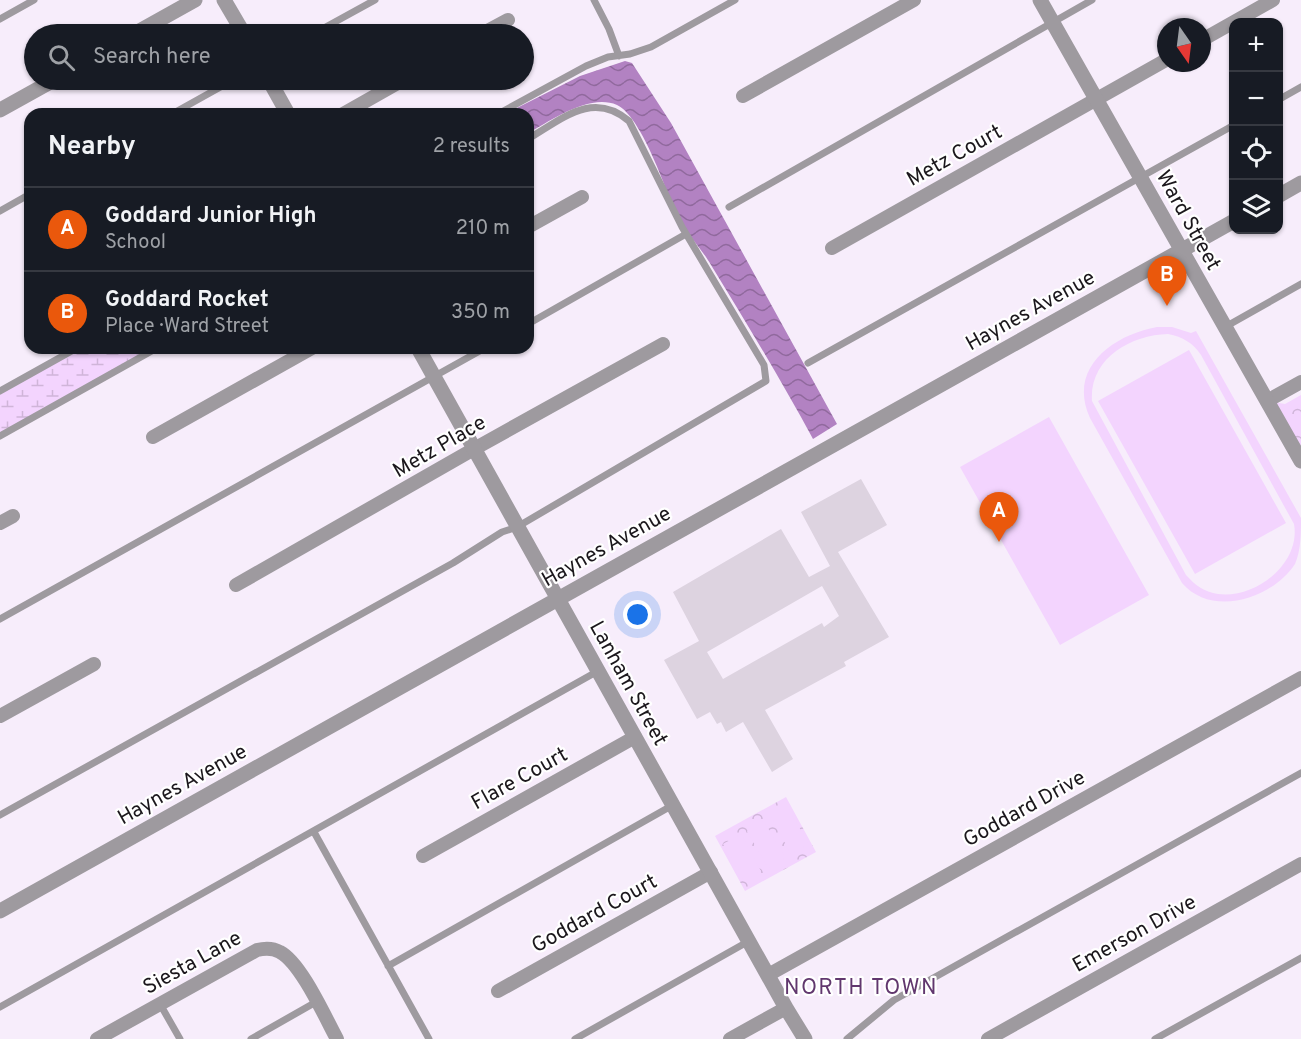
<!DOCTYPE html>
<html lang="en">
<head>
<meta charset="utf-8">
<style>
  :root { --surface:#171b24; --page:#242831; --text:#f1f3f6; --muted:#9ea1a6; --line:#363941; --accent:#ea580c }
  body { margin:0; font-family:Overpass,sans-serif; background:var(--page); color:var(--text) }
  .controls { position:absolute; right:18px; top:18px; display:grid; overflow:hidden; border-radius:12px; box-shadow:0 2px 4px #0004 }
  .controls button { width:54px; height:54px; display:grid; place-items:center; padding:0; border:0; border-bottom:2px solid var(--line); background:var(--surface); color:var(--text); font:30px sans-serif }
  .compass { position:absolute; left:1157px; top:18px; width:54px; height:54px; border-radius:50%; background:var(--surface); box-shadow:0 2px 4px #0004; rotate:166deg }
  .you { position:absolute; left:638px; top:615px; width:21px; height:21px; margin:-15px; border:4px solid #fff; border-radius:50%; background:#1a73e8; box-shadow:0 0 0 9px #1a73e833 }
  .badge { display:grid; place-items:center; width:39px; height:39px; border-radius:50%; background:var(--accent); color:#fff; font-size:20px; font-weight:700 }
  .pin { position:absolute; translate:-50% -50px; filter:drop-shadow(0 2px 3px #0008) }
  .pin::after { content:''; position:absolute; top:32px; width:21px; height:18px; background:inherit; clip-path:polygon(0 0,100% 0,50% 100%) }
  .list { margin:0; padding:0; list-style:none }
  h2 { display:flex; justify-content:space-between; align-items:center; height:78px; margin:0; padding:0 24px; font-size:26px }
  h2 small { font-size:20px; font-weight:400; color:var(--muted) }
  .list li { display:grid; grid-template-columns:39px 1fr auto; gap:18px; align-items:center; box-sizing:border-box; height:84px; padding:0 24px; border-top:2px solid var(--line) }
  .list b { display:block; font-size:22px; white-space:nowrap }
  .list p { margin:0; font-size:20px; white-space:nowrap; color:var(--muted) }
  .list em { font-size:20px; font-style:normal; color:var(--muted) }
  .icon { flex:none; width:33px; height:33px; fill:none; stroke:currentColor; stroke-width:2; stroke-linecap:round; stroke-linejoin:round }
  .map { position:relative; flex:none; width:1301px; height:1039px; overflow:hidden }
  .search { position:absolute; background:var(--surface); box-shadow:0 2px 4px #0004; left:24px; top:24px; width:510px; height:66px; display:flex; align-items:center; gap:15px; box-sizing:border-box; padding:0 21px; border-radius:33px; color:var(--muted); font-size:22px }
  .panel { position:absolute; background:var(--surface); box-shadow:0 2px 4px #0004; left:24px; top:108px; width:510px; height:246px; border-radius:18px }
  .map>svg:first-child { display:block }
  .forest { fill:url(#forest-crowns) }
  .wetland { fill:url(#wetland-marsh) }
  .pitch { fill:#f3d4fe; fill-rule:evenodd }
  .water { fill:url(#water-waves) }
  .building { fill:#ddd3e0; fill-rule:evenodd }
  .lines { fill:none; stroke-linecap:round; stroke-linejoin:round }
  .service { stroke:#9e9a9f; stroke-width:7 }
  .minor { stroke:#9e9a9f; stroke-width:14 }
  .tertiary { stroke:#9e9a9f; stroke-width:15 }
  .labels { text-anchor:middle; stroke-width:4.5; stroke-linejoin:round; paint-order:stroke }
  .street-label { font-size:21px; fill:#1b171c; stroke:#fff }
  .neighbourhood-label { font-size:22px; letter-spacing:1.5px; fill:#61376e; stroke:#fff }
</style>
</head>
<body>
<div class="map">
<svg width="1301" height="1039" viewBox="0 0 1301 1039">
  <defs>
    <pattern id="forest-crowns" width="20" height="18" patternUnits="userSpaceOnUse" patternTransform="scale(1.5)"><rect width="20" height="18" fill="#f3d4fe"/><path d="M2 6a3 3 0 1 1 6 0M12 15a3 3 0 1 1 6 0" fill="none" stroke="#d0b5d9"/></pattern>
    <pattern id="wetland-marsh" width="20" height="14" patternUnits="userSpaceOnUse" patternTransform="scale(1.5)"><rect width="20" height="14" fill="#f3d4fe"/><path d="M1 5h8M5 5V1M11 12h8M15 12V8" fill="none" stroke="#d0b5d9"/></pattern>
    <pattern id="water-waves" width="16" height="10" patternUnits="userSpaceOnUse" patternTransform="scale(1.5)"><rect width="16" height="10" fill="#b282c2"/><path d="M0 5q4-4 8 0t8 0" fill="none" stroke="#90699d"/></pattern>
  </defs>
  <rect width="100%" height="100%" fill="#f7edfb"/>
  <path class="forest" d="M1301,395v66l-34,-60 18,3z
    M786,797l30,55 -71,39 -30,-55z"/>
  <path class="wetland" d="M78,348h79l-157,88v-44z"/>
  <path class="pitch" d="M1157,327h15l19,6 5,-2 105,187c0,16 0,32 -6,46 -23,35 -83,54 -113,19l-92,-165c-23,-50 23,-83 67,-91zM1168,334c15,3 25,9 33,21l93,169c7,39 -38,75 -76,70 -14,-2 -23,-9 -32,-19l-94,-174c-3,-42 38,-66 76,-67z
    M1189,350l97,173 -91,51 -97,-173z
    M1049,417l100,178 -89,50 -100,-178z
    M788,808l21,36 -18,10 -20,-37z
    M764,821l21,37 -17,10 -21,-37z
    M741,834l20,37 -17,9 -21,-36z"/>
  <path class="water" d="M625,61l7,2 39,60 166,301 -24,15c-32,-59 -67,-117 -102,-174 -9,-16 -30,-38 -36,-53 -10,-25 -34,-96 -58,-107 -28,-12 -66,16 -89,28v-19h-23l75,-38z"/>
  <path class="building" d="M861,479l26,46 -49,27 51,85 -45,25 2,4 -81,44 28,49 -21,13 -29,-50 -17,10 -5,-10 -4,2 -7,-12 -13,7 -33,-59 35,-19 -26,-49 108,-63 28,48 21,-11 -29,-54zM822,586l17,30 -15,11 -2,-4 -99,56 -16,-27z"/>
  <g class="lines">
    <path class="service" d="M594,0l15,29 10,27
      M0,19l34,-19
      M313,34l62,-34
      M1278,100l23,-13
      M172,114l61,-34
      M498,114l88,-48 22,-9 22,-3 21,-7 84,-47
      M729,207l363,-207
      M0,211l30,-17
      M528,324l158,-90
      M1225,327l76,-43
      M808,363l426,-238
      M0,391l77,-43
      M0,436l157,-88
      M0,619l485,-271
      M0,815l453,-252 49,-31 15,-5 249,-146 -2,-16 -82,-138 -53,-106c-36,-31 -67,-2 -101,18
      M314,832l115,207
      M388,966l285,-161
      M160,1004l20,35
      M0,1007l598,-336
      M251,1039l65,-37
      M575,1039l174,-98
      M847,1039l47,-39 407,-227
      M1155,1039l146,-81"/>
    <path class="minor" d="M482,34l26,-14
      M1202,40l71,-40
      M743,96l171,-96
      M343,114l60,-34
      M528,227l54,-30
      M832,248l334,-188
      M1267,401l34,-19
      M153,437l159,-89
      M0,523l13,-7
      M236,585l238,-136 189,-105
      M0,716l94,-52
      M423,856l212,-119
      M768,975l533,-297
      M498,991l213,-119
      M97,1039l160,-89c8,-2 16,-2 23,2 21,11 45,65 57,87
      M730,1039l56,-31
      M988,1039l313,-175"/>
    <path class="tertiary" d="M224,0l20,34
      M1040,0l261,461
      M134,34l61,-34
      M269,80l19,34
      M0,110l54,-30
      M1278,196l23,-13
      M418,348l368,660 19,31
      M0,911l1234,-690"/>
  </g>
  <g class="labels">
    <g class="street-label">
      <text transform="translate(954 155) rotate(-29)" y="7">Metz Court</text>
      <text transform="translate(1189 220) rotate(61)" y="7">Ward Street</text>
      <text transform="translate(1030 310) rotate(-29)" y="7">Haynes Avenue</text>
      <text transform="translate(439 446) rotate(-30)" y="7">Metz Place</text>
      <text transform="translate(606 546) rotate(-29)" y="7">Haynes Avenue</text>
      <text transform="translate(629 683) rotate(61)" y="7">Lanham Street</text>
      <text transform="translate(519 778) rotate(-29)" y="7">Flare Court</text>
      <text transform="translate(182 784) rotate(-29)" y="7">Haynes Avenue</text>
      <text transform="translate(1024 808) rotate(-29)" y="7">Goddard Drive</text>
      <text transform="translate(594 913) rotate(-29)" y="7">Goddard Court</text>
      <text transform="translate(1134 933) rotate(-29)" y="7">Emerson Drive</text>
      <text transform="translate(192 962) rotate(-29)" y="7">Siesta Lane</text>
    </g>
    <g class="neighbourhood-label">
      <text x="861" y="994">NORTH TOWN</text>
    </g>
  </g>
</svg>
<div class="controls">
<button>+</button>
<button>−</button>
<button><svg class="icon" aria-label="locate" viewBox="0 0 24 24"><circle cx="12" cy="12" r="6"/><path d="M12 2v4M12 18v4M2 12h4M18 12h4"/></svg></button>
<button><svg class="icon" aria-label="layers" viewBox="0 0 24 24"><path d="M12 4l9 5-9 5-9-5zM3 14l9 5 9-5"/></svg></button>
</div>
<svg class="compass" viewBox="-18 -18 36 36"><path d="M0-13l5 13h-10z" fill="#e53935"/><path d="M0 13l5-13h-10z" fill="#9ea1a6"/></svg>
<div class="you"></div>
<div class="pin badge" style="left:999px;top:542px">A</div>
<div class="pin badge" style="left:1167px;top:306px">B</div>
<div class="search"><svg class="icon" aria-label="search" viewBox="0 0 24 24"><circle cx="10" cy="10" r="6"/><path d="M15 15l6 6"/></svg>Search here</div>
<section class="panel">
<h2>Nearby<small>2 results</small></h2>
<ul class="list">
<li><span class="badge">A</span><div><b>Goddard Junior High</b><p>School</p></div><em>210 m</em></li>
<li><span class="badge">B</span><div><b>Goddard Rocket</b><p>Place · Ward Street</p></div><em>350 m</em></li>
</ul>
</section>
</div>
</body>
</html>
